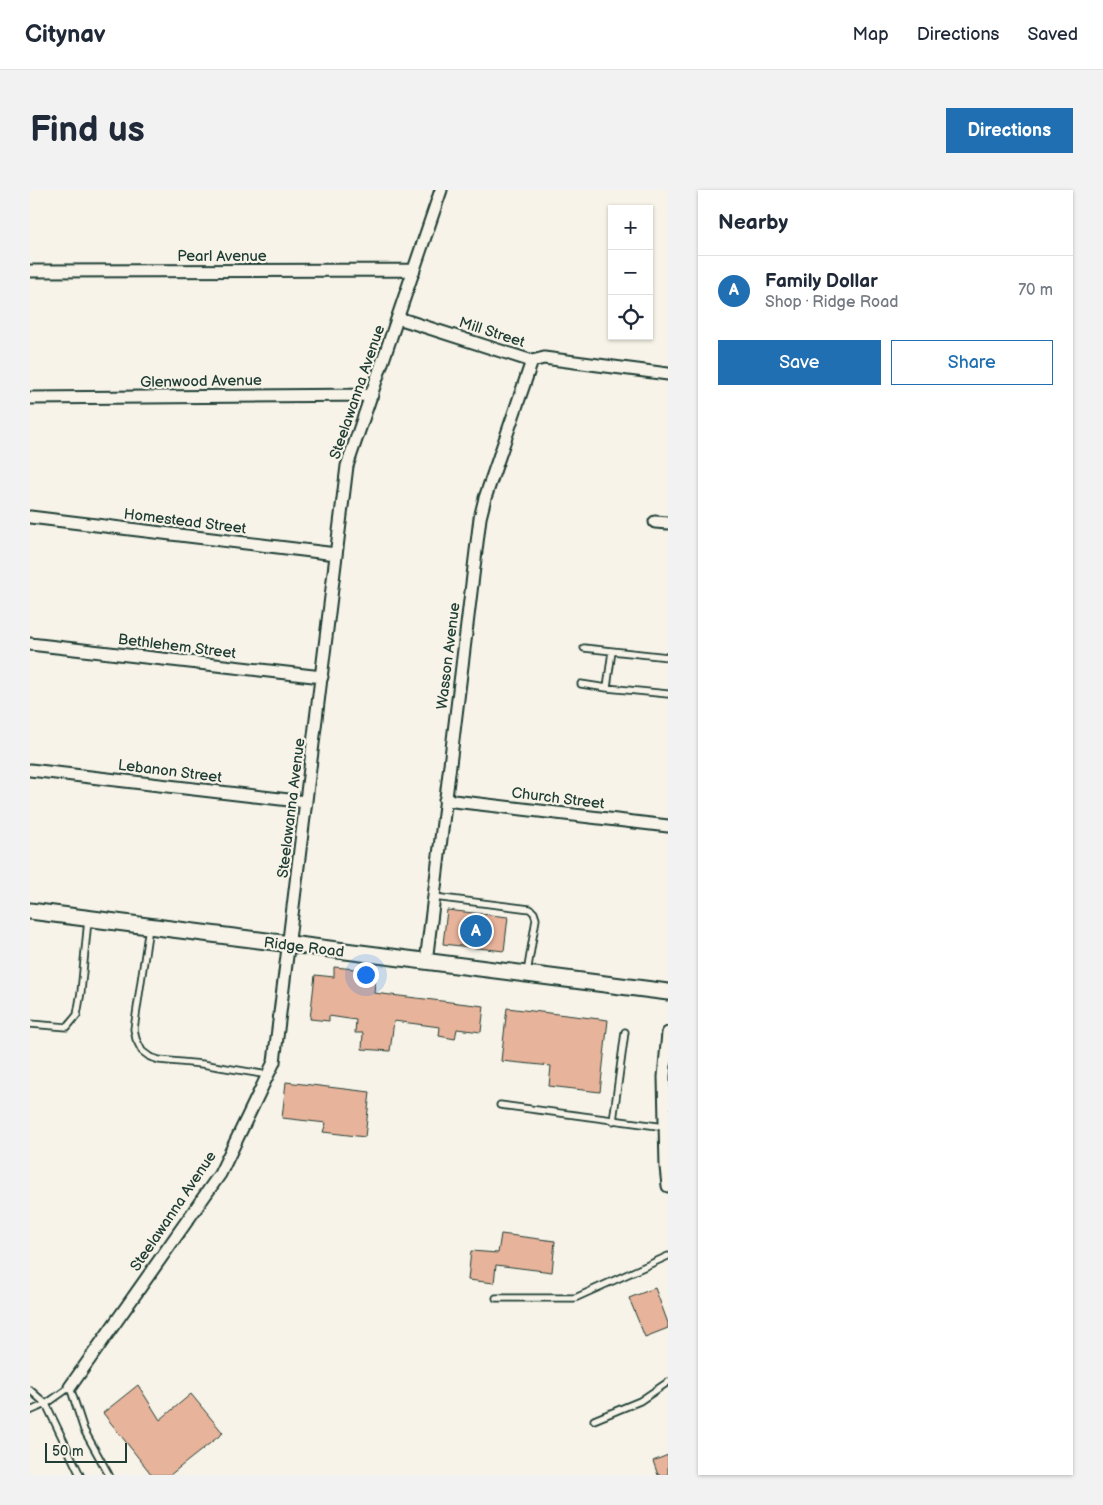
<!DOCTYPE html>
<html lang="en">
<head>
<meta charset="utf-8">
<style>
  :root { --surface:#fff; --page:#f2f2f3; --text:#1f2937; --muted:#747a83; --line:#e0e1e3; --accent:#1f6fb2 }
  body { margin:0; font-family:"Balsamiq Sans",sans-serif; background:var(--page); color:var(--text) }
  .controls { position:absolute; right:15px; top:15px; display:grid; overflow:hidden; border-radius:0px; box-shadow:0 1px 4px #0004 }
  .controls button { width:45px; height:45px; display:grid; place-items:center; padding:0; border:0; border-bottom:1px solid var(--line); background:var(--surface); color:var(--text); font:25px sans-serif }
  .scale { position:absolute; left:15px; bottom:12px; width:82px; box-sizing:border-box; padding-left:5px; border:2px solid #1f3d34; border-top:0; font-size:14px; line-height:18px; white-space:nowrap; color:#1f3d34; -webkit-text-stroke:4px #f7f3e8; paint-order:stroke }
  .you { position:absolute; left:335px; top:784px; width:18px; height:18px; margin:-12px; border:4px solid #fff; border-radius:50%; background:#1a73e8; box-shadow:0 0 0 8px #1a73e833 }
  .badge { display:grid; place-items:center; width:32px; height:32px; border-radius:50%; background:var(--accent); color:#fff; font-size:16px; font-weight:700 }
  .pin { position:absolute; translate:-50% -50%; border:2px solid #fff; box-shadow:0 1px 5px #0006 }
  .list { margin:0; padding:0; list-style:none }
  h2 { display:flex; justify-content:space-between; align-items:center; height:65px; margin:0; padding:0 20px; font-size:21px }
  h2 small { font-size:16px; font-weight:400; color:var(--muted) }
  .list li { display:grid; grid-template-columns:32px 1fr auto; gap:15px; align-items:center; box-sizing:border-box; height:70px; padding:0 20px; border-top:1px solid var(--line) }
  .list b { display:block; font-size:19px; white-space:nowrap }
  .list p { margin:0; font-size:16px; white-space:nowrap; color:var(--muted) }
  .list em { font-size:16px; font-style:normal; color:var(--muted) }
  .actions { display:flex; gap:10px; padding:15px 20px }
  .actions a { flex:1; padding:11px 0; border:1px solid var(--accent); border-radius:0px; text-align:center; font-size:18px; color:var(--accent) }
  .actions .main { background:var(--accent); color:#fff }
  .icon { flex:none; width:28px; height:28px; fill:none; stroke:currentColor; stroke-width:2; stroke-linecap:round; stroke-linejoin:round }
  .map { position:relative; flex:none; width:638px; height:1285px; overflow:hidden; border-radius:0px }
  header { display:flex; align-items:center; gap:30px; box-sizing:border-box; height:70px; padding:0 25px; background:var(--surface); border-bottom:1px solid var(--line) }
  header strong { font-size:24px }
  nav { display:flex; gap:28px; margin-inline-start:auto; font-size:18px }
  .intro { display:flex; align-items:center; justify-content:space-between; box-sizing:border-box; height:120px; padding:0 30px }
  h1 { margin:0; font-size:35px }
  .button { padding:12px 22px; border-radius:0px; background:var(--accent); color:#fff; font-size:18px; font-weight:700 }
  main { display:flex; gap:30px; padding:0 30px }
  aside { flex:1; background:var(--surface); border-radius:0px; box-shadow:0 1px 4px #0004 }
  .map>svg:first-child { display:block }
  .building { fill:#e7b39a; stroke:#1f3d34 }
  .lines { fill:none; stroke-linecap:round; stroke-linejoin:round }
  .lane-casing { stroke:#1f3d34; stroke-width:9 }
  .street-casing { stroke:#1f3d34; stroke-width:15 }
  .secondary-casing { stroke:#1f3d34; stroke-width:19 }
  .lane { stroke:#f7f3e8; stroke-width:5.5 }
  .street { stroke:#f7f3e8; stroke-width:11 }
  .secondary { stroke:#f7f3e8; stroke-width:15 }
  .labels { text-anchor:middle; stroke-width:4.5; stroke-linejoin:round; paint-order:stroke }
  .street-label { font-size:15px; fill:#1f3d34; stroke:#f7f3e8 }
</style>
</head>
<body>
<header>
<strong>Citynav</strong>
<nav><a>Map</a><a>Directions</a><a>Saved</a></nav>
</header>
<div class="intro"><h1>Find us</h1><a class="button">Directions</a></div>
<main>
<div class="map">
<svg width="638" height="1285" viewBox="0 0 638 1285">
  <rect width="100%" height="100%" fill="#f7f3e8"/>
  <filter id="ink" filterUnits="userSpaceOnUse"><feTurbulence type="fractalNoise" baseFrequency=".02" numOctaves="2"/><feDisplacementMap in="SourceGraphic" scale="10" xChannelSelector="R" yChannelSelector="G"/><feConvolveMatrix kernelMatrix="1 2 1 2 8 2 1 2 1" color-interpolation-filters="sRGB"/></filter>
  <g filter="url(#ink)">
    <path class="building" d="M417,720l61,7 -4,34 -61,-7z
      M304,777l42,4 -2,22 110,13 -3,26 -24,-3 -2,10 -16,-3 1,-9 -46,-6 -4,30 -28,-2 1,-16h-8l1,-13 -27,-4v5l-19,-2 5,-44 19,2z
      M477,818l101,12 -8,72 -51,-6 2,-20 -50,-5z
      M256,892l84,10 -5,45 -42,-5 3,-9 -44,-5z
      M471,1044l54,7 -3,31 -56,-7 -2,18 -26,-3 3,-29 27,2z
      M625,1098l13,35v5l-23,9 -16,-39z
      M108,1195l22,35 31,-26 32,39 -53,42h-18l-49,-62z
      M638,1265v20h-10l-5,-14z"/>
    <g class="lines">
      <defs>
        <path id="lane" d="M554,458l28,3
          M638,467l-56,-6 -5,37 61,6
          M551,494l26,4
          M404,707l96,12 4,4 2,6 -9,54
          M119,737l-15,102 2,10 6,12 8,6 9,3 43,4 66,11
          M0,834l37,3 10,-12 4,-23 7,-72
          M470,915l165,22
          M583,931l12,-89
          M466,1108h79l93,-42
          M0,1200l16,14 24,-17 14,43 25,45
          M0,1221l16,-7 34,71
          M564,1230l46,-19 28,-19"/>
        <path id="street" d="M0,81l384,-1
          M368,128l134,43 12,-3 124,16
          M0,208l342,-3
          M0,327l306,37
          M625,332l13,1
          M0,454l292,33
          M0,580l276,32
          M415,610l223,26
          M396,772l54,-444 5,-20 47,-137
          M638,843l-4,44 2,90 2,19
          M40,1197l150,-213 54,-112 73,-596 94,-276"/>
        <path id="secondary" d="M0,721l638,81"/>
      </defs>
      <use href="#lane" class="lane-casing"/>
      <use href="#street" class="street-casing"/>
      <use href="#secondary" class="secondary-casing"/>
      <use href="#lane" class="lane"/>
      <use href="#street" class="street"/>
      <use href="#secondary" class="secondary"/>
    </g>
  </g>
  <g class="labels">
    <g class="street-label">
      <text x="192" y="71">Pearl Avenue</text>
      <text transform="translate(462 142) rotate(18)" y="5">Mill Street</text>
      <text transform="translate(171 191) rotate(-1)" y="5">Glenwood Avenue</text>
      <text transform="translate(327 202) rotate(-71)" y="5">Steelawanna Avenue</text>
      <text transform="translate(155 331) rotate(7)" y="5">Homestead Street</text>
      <text transform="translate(147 456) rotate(7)" y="5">Bethlehem Street</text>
      <text transform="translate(418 466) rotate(-83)" y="5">Wasson Avenue</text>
      <text transform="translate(140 581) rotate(7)" y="5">Lebanon Street</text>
      <text transform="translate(528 608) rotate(7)" y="5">Church Street</text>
      <text transform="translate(261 618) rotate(-83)" y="5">Steelawanna Avenue</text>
      <text transform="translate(274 757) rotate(7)" y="5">Ridge Road</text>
      <text transform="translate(143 1021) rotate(-56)" y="5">Steelawanna Avenue</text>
    </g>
  </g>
</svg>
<div class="controls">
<button>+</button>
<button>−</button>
<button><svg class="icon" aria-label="locate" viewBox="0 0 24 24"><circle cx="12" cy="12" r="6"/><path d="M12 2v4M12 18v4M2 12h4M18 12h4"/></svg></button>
</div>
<div class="scale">50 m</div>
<div class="you"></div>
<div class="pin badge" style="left:446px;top:741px">A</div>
</div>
<aside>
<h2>Nearby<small></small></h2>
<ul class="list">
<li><span class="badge">A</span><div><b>Family Dollar</b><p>Shop · Ridge Road</p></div><em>70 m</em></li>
</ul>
<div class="actions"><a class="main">Save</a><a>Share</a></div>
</aside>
</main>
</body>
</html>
